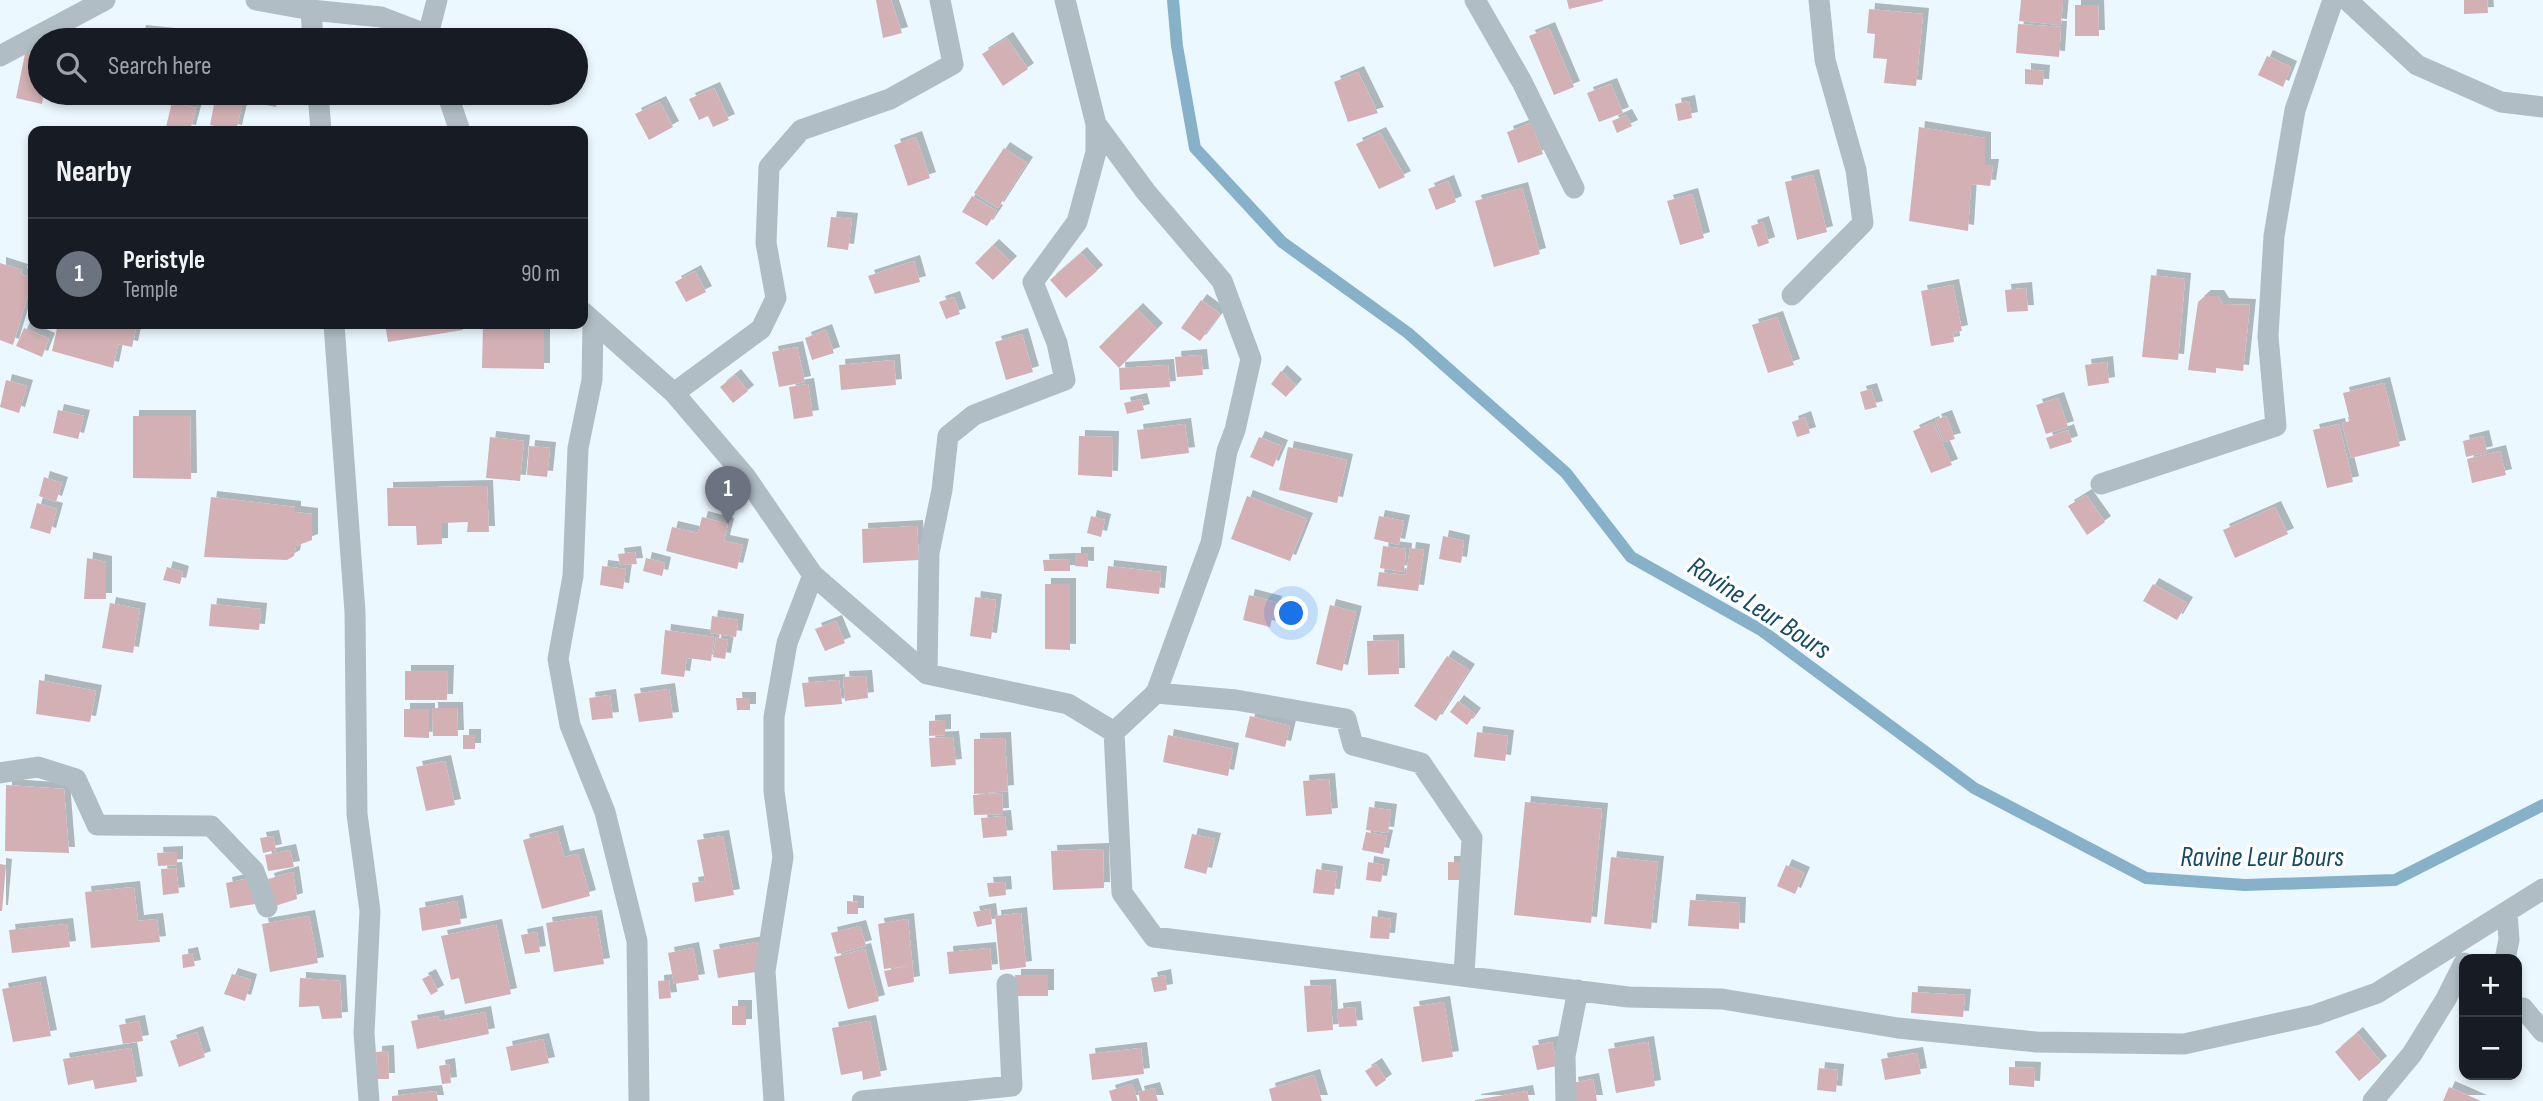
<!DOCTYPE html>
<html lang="en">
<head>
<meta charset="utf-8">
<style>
  :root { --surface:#171b24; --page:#20242c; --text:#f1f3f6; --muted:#9ea1a6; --line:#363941; --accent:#1a73e8 }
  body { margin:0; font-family:"Sofia Sans Condensed",sans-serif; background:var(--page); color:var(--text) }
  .controls { position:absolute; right:21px; bottom:21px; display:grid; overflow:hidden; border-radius:14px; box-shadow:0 4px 10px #0003 }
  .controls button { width:63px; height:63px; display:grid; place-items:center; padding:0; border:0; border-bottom:2px solid var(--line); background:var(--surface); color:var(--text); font:35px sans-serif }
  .you { position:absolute; left:1292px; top:614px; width:24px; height:24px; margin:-18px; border:5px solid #fff; border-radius:50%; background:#1a73e8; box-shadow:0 0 0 10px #1a73e833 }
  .badge { display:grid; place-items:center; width:46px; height:46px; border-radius:50%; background:var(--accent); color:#fff; font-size:23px; font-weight:700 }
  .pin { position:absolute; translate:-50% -58px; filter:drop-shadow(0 2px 4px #0008) }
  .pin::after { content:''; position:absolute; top:37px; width:24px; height:21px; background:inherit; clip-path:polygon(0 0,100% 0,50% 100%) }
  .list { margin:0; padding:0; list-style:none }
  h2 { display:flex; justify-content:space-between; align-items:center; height:91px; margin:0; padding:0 28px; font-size:30px }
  h2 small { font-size:23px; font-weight:400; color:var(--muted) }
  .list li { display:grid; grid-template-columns:46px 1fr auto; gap:21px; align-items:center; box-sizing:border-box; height:112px; padding:0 28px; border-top:2px solid var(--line) }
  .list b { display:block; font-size:26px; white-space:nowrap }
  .list p { margin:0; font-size:23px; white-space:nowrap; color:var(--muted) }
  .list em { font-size:23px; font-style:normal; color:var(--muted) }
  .icon { flex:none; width:38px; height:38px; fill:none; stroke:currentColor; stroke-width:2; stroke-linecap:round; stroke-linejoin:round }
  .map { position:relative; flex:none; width:2543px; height:1101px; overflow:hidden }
  .search { position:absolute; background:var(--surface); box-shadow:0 4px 10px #0003; left:28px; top:28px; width:560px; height:77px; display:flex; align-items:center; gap:18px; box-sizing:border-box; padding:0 24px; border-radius:38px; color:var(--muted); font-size:26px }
  .panel { position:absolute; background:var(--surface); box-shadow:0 4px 10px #0003; left:28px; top:126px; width:560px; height:203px; border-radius:14px }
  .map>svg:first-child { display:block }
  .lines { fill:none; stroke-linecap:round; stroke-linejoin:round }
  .stream { stroke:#86b1c9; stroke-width:12 }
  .building { fill:#d2b0b4; filter:url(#shadow) }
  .minor { stroke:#b0bdc5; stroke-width:21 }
  .tertiary { stroke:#b0bdc5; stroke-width:21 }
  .labels { text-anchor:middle; stroke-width:7; stroke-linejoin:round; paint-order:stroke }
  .water-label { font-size:28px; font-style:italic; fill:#144b64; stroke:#fff }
</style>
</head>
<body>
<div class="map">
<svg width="2543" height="1101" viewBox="0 0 2543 1101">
  <defs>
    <filter id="shadow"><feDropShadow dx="6" dy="-6" stdDeviation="0" flood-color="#0004"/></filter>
  </defs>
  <rect width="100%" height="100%" fill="#ecf8ff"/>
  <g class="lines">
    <path class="stream" d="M1173,0l4,46 18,102 87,94 126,91 158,140 65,84 130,73 213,158 172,90 99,7 150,-5 148,-75"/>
  </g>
  <path class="building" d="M876,0h15l11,33 -19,5z
    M1567,0h36v1l-34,8z
    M2021,0h42l-2,25 -42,-4z
    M2464,0h23l1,13 -24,1z
    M2075,5h23l1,31h-24z
    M1869,9l54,5 -7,72 -32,-3 3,-24 -14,-1 2,-24 -8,-1z
    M2018,24l43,3 -2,30 -43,-4z
    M1549,28l25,59 -20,8 -25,-59z
    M140,31l30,3 -1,6h-31z
    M1007,38l21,31 -25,17 -21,-32z
    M26,49l14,3v41h4l-2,11 -26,-6z
    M2267,56l24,11 -8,20 -25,-12z
    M2025,69l19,2 -1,14 -18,-1z
    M1358,72l20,41 -30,9 -14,-40z
    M1611,84l12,29 -24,9 -12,-29z
    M714,88l15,32 -16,7 -5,-11 -9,4 -10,-21z
    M64,93h27l-2,9 -26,-5z
    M223,93h56l-3,14 -53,-11z
    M215,99l27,6 -6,26 -26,-6z
    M1689,101l3,17 -14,3 -3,-17z
    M172,102l24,6 -6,23 -24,-4z
    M660,102l13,25 -24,13 -14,-26z
    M1626,115l6,11 -15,7 -5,-12z
    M1531,123l12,31 -25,9 -11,-31z
    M1919,127l66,11v27h8l-3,21 -19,-2 -3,47 -59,-10z
    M1380,133l25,44 -26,12 -23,-45z
    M916,137l14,41 -22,8 -14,-41z
    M1004,148l23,15 -29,45 -24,-15z
    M1813,175l14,57 -30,8 -12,-58z
    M1448,181l8,21 -20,8 -8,-21z
    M1522,188l18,66 -46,13 -19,-66z
    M1692,194l12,44 -24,7 -13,-44z
    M972,196l25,15 -10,15 -25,-14z
    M831,217l21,2 -4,31 -21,-3z
    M1763,222l6,21 -11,4 -7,-21z
    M993,245l18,17 -18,18 -18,-17z
    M1081,253l16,18 -31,27 -16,-18z
    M914,261l6,21 -45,12 -7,-18z
    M0,263l22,7 -1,4 12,4 -20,67 -13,-5z
    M695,271l11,21 -20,10 -11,-20z
    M2151,275l34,4 -7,81 -36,-3z
    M1953,285l9,46 -9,2 1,9 -23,4 -10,-55z
    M2026,288l2,23 -21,1 -2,-22z
    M2205,296h13l5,8 27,1 -7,66 -27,-3v5l-28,-3 10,-68z
    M954,297l6,17 -14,5 -7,-17z
    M1201,300l19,14 -20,27 -19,-13z
    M1137,309l20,20 -38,39 49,-3 2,22 -50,3 -1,-22 -20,-21z
    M1777,317l17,48 -26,8 -16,-48z
    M58,324h79l-5,23 -14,-3 -5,24 -61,-17z
    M385,324h77l1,6 -75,12z
    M483,324h61v45l-62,-1z
    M24,328l25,11 -7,18 -26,-11z
    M826,330l8,23 -22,7 -7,-22z
    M1022,334l11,38 -27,8 -11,-38z
    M797,347l8,35 -26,5 -7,-35z
    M1201,355l2,20 -26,2 -2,-20z
    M894,360l2,25 -55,5 -2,-25z
    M2107,362l2,21 -21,3 -3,-21z
    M1281,371l15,14 -10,12 -15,-13z
    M735,375l13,16 -15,12 -13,-16z
    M6,380l21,6 -8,27 -19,-6z
    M2384,383l16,63 -49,12 -9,-35 8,-2 -7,-28z
    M808,384l5,32 -19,3 -5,-32z
    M1871,389l6,18 -12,3 -5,-18z
    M2058,398l10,29 -22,7 -10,-29z
    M1141,399l3,11 -17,4 -3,-11z
    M58,410l26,6 -6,23 -25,-6z
    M133,416h57l1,63 -58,-1z
    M1946,416l9,23 -11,3 -9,-22z
    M1805,417l5,16 -13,4 -5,-15z
    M1933,422l19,43 -21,8 -18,-42z
    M1185,424l4,29 -48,6 -4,-29z
    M2339,424l14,58 -26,6 -14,-58z
    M2068,430l4,12 -22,7 -4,-11z
    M1079,436l34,1 -1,40 -34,-2z
    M2483,436l4,16 -21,5 -3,-16z
    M490,437l34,4 -4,40 -34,-3z
    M1259,437l23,9 -9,21 -23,-10z
    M529,446l21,2 -3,29 -20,-2z
    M1288,447l59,13 -10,43 -58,-13z
    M2500,451l6,24 -34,8 -5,-24z
    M44,477l18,6 -6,19 -17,-6z
    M487,486l2,46h-22l1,-10 -26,1v21l-25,1 -1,-19h-28l-1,-38z
    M2086,495l19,27 -18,13 -19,-29z
    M1247,496l60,23 -17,42 -59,-22z
    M211,497l84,10v5l17,2v26l-16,6 -2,10 -7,4 -83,-3z
    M37,503l20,6 -7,25 -20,-6z
    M2275,507l13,27 -53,24 -12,-28z
    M1091,516l14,4 -4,17 -14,-4z
    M1379,516l25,5 -5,24 -25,-6z
    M702,517l26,7 -4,17 19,4 -6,24 -71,-18 6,-24 26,6z
    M917,526l2,34 -56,3 -1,-34z
    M1443,536l21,5 -3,22 -22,-4z
    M1383,546l23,3 -2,23 -24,-4z
    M1410,548l14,2 -6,41 -41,-5 2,-14 27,3z
    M635,552l2,12 -17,1 -2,-11z
    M1075,553h13v14l-13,-1z
    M87,558l19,4v37h-22z
    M646,558l19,5 -3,13 -19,-5z
    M1070,559v12h-26l-1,-11z
    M602,566l24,3 -3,20 -23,-4z
    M1108,566l53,6 -2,22 -53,-6z
    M167,567l16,5 -3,12 -17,-4z
    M1045,584h25v66l-25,-1z
    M2153,584l34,19 -10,17 -34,-19z
    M1249,595l27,7 -6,25 -27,-7z
    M975,597l21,3 -5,39 -21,-3z
    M110,603l30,6 -7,44 -31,-5z
    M211,604l50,5 -2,21 -50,-4z
    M1330,605l26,7 -14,59 -26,-7z
    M712,616l26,4 -2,17 -26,-4z
    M836,621l9,22 -20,8 -10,-22z
    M665,630l49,7 -3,24 -24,-3 -3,19 -23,-3z
    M716,637l12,3 -3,19 -12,-2z
    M1398,640l1,34 -31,1 -1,-34z
    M1447,656l22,14 -33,51 -22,-15z
    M405,671h43l-1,29h-42z
    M866,676l2,22 -23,3 -2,-24z
    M39,680l57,11 -6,31 -54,-8z
    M839,680l3,24 -37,3 -3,-24z
    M669,689l4,29 -34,4 -5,-28z
    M610,695l3,23 -21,2 -3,-22z
    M736,698h14v12h-13z
    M1458,701l17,13 -8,11 -17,-13z
    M432,708h25l1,28h-25z
    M404,709h25v29l-25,-1z
    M1250,716l40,10 -5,21 -40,-10z
    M945,720v15l-16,1v-15z
    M1477,732l31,4 -3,25 -31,-4z
    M463,735h12v14h-12z
    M1168,735l65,14 -5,27 -65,-14z
    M953,737l3,28 -25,2 -2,-29z
    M1005,738l3,53 -34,3v-55z
    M445,761l10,44 -29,6 -10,-44z
    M1329,779l3,35 -26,2 -3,-35z
    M6,785l58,4 5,64 -64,-2z
    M1002,793l1,21 -29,1 -1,-20z
    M1525,802l77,7 -11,114 -77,-8z
    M1369,807l22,3 -3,23 -22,-3z
    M1005,816l2,20 -24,2 -2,-20z
    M557,831l7,26 14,-3 12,42 -48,13 -19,-69z
    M1366,832l21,4 -4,18 -21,-4z
    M1192,834l23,5 -9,35 -22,-6z
    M273,836l3,14 -13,3 -3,-15z
    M723,836l11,59 -39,7 -3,-19 13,-2 -8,-41z
    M1103,849l1,39 -51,2 -2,-39z
    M290,850l4,17 -26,4 -3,-16z
    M177,852v13l-19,1 -1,-13z
    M1611,857l47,5 -7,67 -47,-5z
    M1368,862l16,3 -3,17 -15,-2z
    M1448,862h15v18h-15z
    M0,864l6,1 -4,46h-2z
    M1786,865l18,8 -9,21 -18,-8z
    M176,868l3,25 -16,2 -2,-26z
    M1316,869l21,3 -3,23 -21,-2z
    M293,872l4,27 -22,7 -7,-27z
    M250,878l5,26 -25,4 -4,-25z
    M1005,882l1,13 -17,2 -2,-14z
    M134,887l4,34 19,-2 3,23 -69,6 -6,-56z
    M1690,900l50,3 -1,26 -51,-3z
    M457,901l4,23 -39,7 -3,-23z
    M847,901l11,1v12h-11z
    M990,909l2,15 -15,3 -4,-15z
    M1021,913l5,54 -26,3 -5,-54z
    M309,916l9,47 -48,9 -8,-48z
    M596,916l8,48 -50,8 -8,-49z
    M1372,916l19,3 -2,20 -19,-1z
    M908,919l6,63 -26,5 -4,-16 24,-5 -24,3 -6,-45z
    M67,924l3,23 -58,6 -3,-23z
    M496,925l15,69 -46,10 -6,-26 -8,2 -10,-44z
    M860,926l6,20 -29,8 -6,-21z
    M537,932l3,20 -15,2 -4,-19z
    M757,942l5,29 -44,7 -5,-28z
    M693,948l6,32 -25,4 -6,-31z
    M990,948l2,22 -43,4 -2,-22z
    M865,949l14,52 -31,8 -14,-52z
    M192,953l3,13 -12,2 -1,-13z
    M232,974l19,6 -6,21 -21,-7z
    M430,975l8,16 -7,4 -9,-16z
    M1015,975h33v21h-33z
    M1165,975l2,15 -13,2 -3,-14z
    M300,978l40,3 2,37 -20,1 -3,-13 -20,1z
    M669,980l2,18 -12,1 -1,-18z
    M40,982l11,54 -38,6 -11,-53z
    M1330,985l3,45 -26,2 -3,-46z
    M1912,992l53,3 -2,22 -52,-4z
    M1444,1002l9,55 -31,5 -9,-55z
    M732,1006h14v19h-14z
    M1355,1007l2,19 -18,1 -2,-18z
    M485,1012l4,22 -72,15 -6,-28 27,-5 1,5z
    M139,1021l4,20 -20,3 -4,-19z
    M870,1021l11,55 -18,4 -1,-9 -21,4 -9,-47z
    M197,1032l8,25 -26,10 -9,-26z
    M2357,1033l24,29 -22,19 -24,-29z
    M543,1039l6,24 -38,8 -5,-24z
    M1552,1042l5,24 -20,4 -5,-24z
    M1648,1042l7,44 -39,7 -8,-44z
    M131,1048l6,34 -42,7 -2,-9 -25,5 -5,-26z
    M1141,1048l3,26 -52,6 -3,-26z
    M388,1051l1,28h-12l-1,-27z
    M1917,1053l4,21 -36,6 -4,-21z
    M449,1064l2,19 -9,1 -3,-18z
    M1376,1064l10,16 -10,7 -11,-16z
    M2009,1067l26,1 -1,19 -25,-2z
    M1819,1068l19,2 -2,22 -19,-2z
    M1314,1075l8,26h-50l-3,-12z
    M1593,1079l4,22h-22l-3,-18z
    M1132,1084l6,17h-26l-3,-10z
    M2449,1087l32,14h-38z
    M1154,1088l4,13h-18l-2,-9z
    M436,1091l2,10h-46v-5z
    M1527,1091l2,10h-54v-1z"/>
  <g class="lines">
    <path class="minor" d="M256,0l55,10 70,7 47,18 2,5
      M1475,0l47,82 52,106
      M311,10l2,30
      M428,35l9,-35
      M0,56l105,-56
      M318,93l3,38
      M447,93l13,38
      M1096,124l50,68 76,89 29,78 -16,71 -8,21 -16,92 -55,150
      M1792,295l71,-72 -7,-53 -31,-110 -6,-60
      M583,312l91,81 71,83 68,99 114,99 141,30 46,28 8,161 32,44 474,60 94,2 176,29 138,14 148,2 131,-29 62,-22 166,-104
      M593,323l-1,57 -14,68 -5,128 -15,83 12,66 35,87 32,129 2,160
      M334,324l21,288 2,202 13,97 -6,122 5,68
      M674,393l87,-64 15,-31 -10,-55 3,-76 32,-37 89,-31 63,-35 -13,-64
      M2101,484l175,-58 -8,-90 6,-100 21,-126 38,-110
      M927,674l2,-121 13,-63 6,-54 26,-21 91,-35 -8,-37 -24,-61 44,-60 19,-70v-28l-31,-124
      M1114,732l42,-39 80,7 110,19 7,26 68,18 51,75 -8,137
      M0,773l38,-6 38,12 21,46 114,1 43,45 13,36
      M2505,959l4,-19 -2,-28
      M2517,1010l6,-2 20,24
      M774,1101l-9,-130 18,-114 -9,-66v-74l13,-74 26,-68
      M862,1101l150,-15 -5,-102
      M1566,1101l-1,-45 13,-66
      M2373,1101l39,-47 34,-55 18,-36"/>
    <path class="tertiary" d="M2347,0l70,65 84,37 42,5"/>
  </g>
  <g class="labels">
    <g class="water-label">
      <text transform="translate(1760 607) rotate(33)" y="10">Ravine Leur Bours</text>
      <text x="2262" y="866">Ravine Leur Bours</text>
    </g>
  </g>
</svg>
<div class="controls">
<button>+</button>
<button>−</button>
</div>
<div class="you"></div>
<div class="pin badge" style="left:728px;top:524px;background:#6b7280">1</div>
<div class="search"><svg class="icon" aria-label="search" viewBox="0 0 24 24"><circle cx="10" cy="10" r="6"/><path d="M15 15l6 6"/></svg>Search here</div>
<section class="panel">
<h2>Nearby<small></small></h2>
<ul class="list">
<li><span class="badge" style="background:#6b7280">1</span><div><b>Peristyle</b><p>Temple</p></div><em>90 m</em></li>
</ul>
</section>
</div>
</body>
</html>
